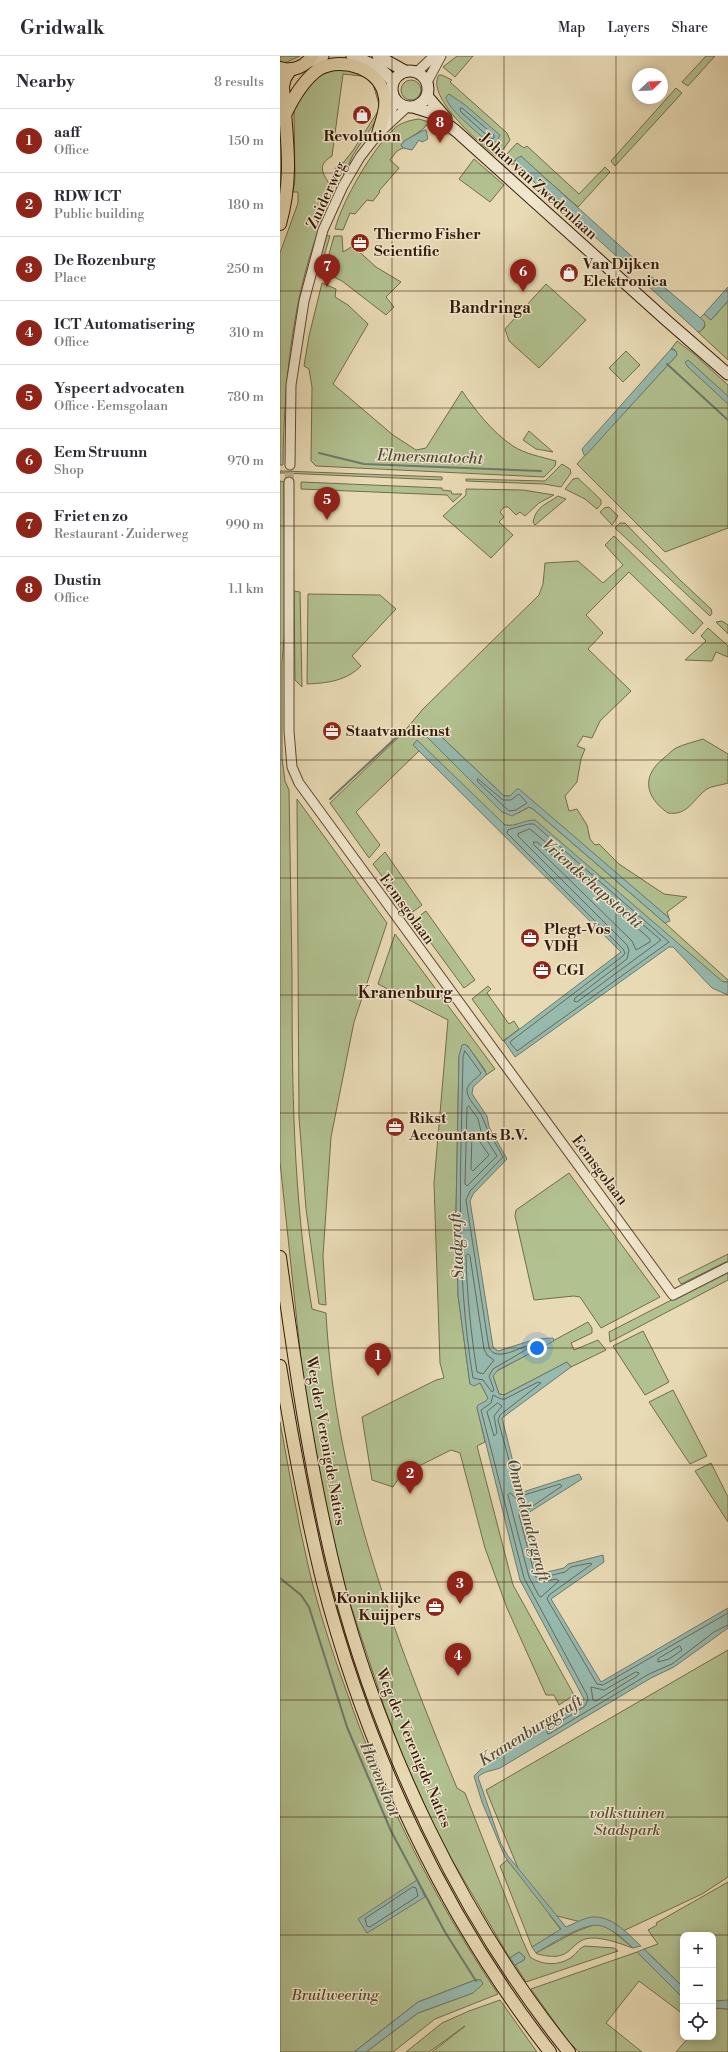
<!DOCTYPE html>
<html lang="en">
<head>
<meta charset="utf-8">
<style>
  :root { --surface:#fff; --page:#f2f2f3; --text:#2b2b33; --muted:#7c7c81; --line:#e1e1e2; --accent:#8f2418 }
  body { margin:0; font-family:"Libre Bodoni",serif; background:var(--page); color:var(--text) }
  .controls { position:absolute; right:12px; bottom:12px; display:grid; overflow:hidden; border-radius:8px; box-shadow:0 2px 10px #0003 }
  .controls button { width:36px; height:36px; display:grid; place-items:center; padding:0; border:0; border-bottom:1px solid var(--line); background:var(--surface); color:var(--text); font:20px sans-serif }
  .compass { position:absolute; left:352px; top:12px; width:36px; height:36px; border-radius:50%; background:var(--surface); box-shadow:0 2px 10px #0003; rotate:67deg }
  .you { position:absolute; left:257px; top:1292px; width:14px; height:14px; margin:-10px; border:3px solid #fff; border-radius:50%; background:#1a73e8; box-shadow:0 0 0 6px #1a73e833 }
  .badge { display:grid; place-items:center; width:26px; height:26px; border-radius:50%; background:var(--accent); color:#fff; font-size:13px; font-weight:700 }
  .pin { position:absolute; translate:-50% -33px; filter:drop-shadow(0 1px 2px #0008) }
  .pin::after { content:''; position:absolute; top:21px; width:14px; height:12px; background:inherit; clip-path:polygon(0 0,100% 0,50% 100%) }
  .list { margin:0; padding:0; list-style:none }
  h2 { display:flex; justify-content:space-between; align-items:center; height:52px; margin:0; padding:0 16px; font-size:17px }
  h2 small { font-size:13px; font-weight:400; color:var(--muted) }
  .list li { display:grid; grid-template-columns:26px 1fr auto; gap:12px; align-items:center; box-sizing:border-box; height:64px; padding:0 16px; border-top:1px solid var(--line) }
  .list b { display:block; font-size:15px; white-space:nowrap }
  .list p { margin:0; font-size:13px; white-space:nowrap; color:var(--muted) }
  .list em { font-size:13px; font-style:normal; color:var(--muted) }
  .icon { flex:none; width:22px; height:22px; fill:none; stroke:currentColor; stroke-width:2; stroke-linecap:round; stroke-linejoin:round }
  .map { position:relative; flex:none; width:448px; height:1996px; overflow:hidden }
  header { display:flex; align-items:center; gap:24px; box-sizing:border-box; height:56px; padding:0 20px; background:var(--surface); border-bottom:1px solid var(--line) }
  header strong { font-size:19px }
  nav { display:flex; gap:22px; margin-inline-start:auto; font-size:14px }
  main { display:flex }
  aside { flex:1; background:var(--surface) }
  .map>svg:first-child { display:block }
  .green { fill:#b2c190; stroke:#736c4b }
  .water { fill:#97baaf; stroke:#6f796b }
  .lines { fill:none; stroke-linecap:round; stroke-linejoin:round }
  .shore { stroke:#66695a; stroke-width:1 }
  .stream { stroke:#6f796b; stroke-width:2 }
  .tertiary-tunnel { stroke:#c4b391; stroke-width:9; stroke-dasharray:9 4.5; stroke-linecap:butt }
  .tertiary-casing { stroke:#614832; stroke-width:11 }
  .secondary-casing { stroke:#341806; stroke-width:13 }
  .primary-casing { stroke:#341806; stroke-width:14 }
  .trunk-casing { stroke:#341806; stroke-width:14 }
  .tertiary { stroke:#f0e7ce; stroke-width:9 }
  .secondary { stroke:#f0e7ce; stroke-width:11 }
  .primary { stroke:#e8dab4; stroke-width:12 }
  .trunk { stroke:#e8dab4; stroke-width:12 }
  .grid { fill:none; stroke:#341806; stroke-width:1; stroke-opacity:0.55 }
  .labels { text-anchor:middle; stroke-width:3; stroke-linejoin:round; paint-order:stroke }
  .poi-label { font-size:15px; font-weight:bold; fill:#341806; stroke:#f0e7ce; text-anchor:start }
  .street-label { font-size:15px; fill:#341806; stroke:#f0e7ce }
  .park-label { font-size:15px; font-style:italic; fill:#5a4b2f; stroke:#f0e7ce }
  .neighbourhood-label { font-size:16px; font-weight:bold; fill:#341806; stroke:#f0e7ce }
  .water-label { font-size:16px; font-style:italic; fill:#524939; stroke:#f0e7ce }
</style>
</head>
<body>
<header>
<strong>Gridwalk</strong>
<nav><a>Map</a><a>Layers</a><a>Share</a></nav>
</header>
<main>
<aside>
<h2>Nearby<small>8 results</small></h2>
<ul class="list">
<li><span class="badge">1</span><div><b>aaff</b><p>Office</p></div><em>150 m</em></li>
<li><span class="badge">2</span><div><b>RDW ICT</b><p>Public building</p></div><em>180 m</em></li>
<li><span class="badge">3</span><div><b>De Rozenburg</b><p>Place</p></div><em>250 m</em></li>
<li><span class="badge">4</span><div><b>ICT Automatisering</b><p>Office</p></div><em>310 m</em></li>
<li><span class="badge">5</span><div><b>Yspeert advocaten</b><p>Office · Eemsgolaan</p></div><em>780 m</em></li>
<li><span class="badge">6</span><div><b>Eem Struunn</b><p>Shop</p></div><em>970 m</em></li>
<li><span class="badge">7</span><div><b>Friet en zo</b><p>Restaurant · Zuiderweg</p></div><em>990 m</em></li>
<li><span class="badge">8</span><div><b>Dustin</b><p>Office</p></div><em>1.1 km</em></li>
</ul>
</aside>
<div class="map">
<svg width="448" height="1996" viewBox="0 0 448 1996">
  <rect width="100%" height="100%" fill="#e8dab4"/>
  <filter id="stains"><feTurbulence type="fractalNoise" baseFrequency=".005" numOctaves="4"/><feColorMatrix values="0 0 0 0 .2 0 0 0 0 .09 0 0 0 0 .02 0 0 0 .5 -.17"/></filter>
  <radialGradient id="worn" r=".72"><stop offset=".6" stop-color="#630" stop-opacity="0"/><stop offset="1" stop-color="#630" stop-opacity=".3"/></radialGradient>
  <path class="green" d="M0,0h20l-17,8 -3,-2z
    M177,0h16l-18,21 -12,-10z
    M426,0h9l-27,30 -6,-4z
    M57,9l20,4 15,8 8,10 2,12 -1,14 -28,42 -8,18 -4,2 -4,-1 -2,-4 2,-4 7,-4 10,-13 26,-41 -9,-31 -28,-3 -11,82c-22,13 0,24 2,39 -40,79 -50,182 -51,270h-3v-212l18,-50v-11h-5l2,-13 -1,-68 3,-10 4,-8 21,-23z
    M159,19h3l10,5 -2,2 57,51 3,7 -8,11 -6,5c-16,-12 -71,-60 -57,-81z
    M121 34a10 10 0 1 1 20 0a10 10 0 1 1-20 0Z
    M396,32l6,5 -67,73 -4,-5z
    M0,35l2,60 -2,53z
    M139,63l10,3c-8,12 -19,13 -28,23l2,3 -6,3 -7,9 9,8 -20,23 1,1 -7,9 -6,-1 -12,14 -5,-1 -7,17 -8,-1c7,-28 39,-83 61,-102 7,-5 15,-7 23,-8z
    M237,87l7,5 3,-2 52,48 26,-27 5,5 -32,35 -57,-50 -7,4v3l-6,1 -6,-4 2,-4z
    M194,103l30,26 -14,17 -31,-23z
    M45,179l5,1 -11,37 -3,-7z
    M54,180h8l1,16 10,-6 23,21 25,15 -15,15 8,10 -8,8 -44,-34 -18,-9z
    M42,227l14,6 -1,8 13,8 20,19 -35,60 60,51 23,15 10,-2 36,-57c14,20 30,41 51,55 12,8 29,11 43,15l-1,5 -11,11 -228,-11 -5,-5 1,-74 -3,-18 -5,-3 5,-30z
    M266,228l40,36 -47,48 -30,-27 -4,-12z
    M448,245v59l-30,-28 6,-4 1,-3 -5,-7 4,-4 7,6z
    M397,285l17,13 34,31v143l-63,24 -88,-88 100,-109 -3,-6h-3z
    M346,295l14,14 -17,17 -14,-14z
    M249,375l24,21 -17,-3 -13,-9z
    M282,408l8,5 1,4 -10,14 -17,-3 -78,-3v-2l79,2z
    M0,415h3l159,6v3l-159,-7h-3z
    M298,422l23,22v4l-4,5 -12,-10 -20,-10 8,-10z
    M0,425l4,1 1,146 -3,34v96l3,23 4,9c1,60 2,121 3,181 0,114 1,226 20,338l14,4c9,170 67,319 131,475l8,5 57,146 8,18c13,9 31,9 43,-1 4,-3 6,-8 12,-10l29,2 4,3 -92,31 -11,-17 9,-5 1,-3 -6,-5 -9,6 -4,-6 -55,-94 -22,-43 -26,-58 -19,-51 -37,-112 -18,-71 -24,-126 -25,-235z
    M21,426l141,6v2l9,1 1,3h10l-9,8 -6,-7 -146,-6z
    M186,433l57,1 31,5 -15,8 -14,13 -5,-4 -4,3 -8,-8h-4l-4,5 4,5 -5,5 14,13 -22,23 -48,-42 23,-21z
    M278,440l8,3 -31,26 -2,-3c3,-16 14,-18 25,-26z
    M329,451l9,9 -6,9 -12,-13 4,-4z
    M340,467h5l55,57 31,29 1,4 -2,3 -95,-88z
    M334,480l89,87 -10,11 -64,-62 -43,43 17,18 -15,16 43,42 -31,30 -8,17 -9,-2 -6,10 8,3 -4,10 -4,23 -12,14 4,15 8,-2 10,16 3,14 5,6 4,-1 20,20 45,30 23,3 -20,15 2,6 -152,-129 -7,7h-6l-73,-69 87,86 11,-6 4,2 132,114 63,57v2h-5l-209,-156 -9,-1 -5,-3 -83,-81 -4,4 6,6 -63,61 24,33 -11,13 -39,-55 72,-69 21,-25 116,-114 4,-11 2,-21 33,-2 25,22 20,-18 -18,-20z
    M14,535l6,1 2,95 -7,-7z
    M28,538l72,1 16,14 -44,47 9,10c-15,15 -33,17 -54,18z
    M442,565l6,4v9l-12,-12z
    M428,572l20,18v11l-12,-5 -4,9 -27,-1 21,-19 -5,-5z
    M423,683l25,15v29c-6,2 -16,3 -21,6 -14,10 -19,27 -39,24 -23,-16 -27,-37 -4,-55 4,-3 8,-8 12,-10 8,-4 18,-6 27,-9z
    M17,743l90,124 -33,99 -23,115 -8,119 3,49 -7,-1 -13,-95 -7,-92z
    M105,796l37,53 -12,9 -37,-50z
    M146,855l49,69 -11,8 -50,-68z
    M115,878l100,135 -9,6 -1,-5 -18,-25 -8,11 -3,156 2,83 12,89 10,-1 8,15v2l-11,7 8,35 -8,4 36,139 61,110 -15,10 -5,-10h-8l-39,-87 -22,-60 -25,-95 -9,-3 -50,25 -8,12 -21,-7 -10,-63 74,-37 8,-2 -4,-15 -6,-180 14,-163 -70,-36z
    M208,930l3,3 -4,4 22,31 5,-3 5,8 -16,12 -31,-42z
    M289,1117l91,124 -59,31 -21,-31 -6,-1 -40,4 -19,-84 1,-6z
    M448,1198v7l-47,23 -3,-5z
    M448,1215v9l-118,62 -1,-10z
    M308,1266l4,6v5l-21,10 3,7 24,-10 8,10 -35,17 -4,-5 -63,33 -5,-1 -6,-18 2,-4z
    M363,1275l26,51 -24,13 -32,-49z
    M393,1334l34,66 -17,8 -41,-62z
    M0,1366c9,48 17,96 28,143 10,43 23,84 38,125 38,109 87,207 152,304l-63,25 -42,33h-27l52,-39 55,-20 8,-13h-6l-57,22 -64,50h-74z
    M431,1407l17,34v25l-33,-51z
    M448,1594v227l-26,17 -81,38 -11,-3 23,19c-12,-4 -34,-13 -48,-9 -5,2 -9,5 -13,9 -10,11 -21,9 -35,6l-1,-1 39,-21 18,-7 -44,-11 12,16 -29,17 -32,-81 7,-6 15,18 -36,-88z
    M448,1826v127l-15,-8v-66h-30v52l-39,-38 14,-5 -10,-14 9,-5 -1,-2z
    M357,1896l46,46v16l-44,-33 -33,42 36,29h-63l-11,-11 -37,-52z
    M220,1944l37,52h-105l33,-26 -36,26h-23l36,-29 27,-12z
    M433,1952l15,1v43h-52l13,-15h24z"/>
  <path class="water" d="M169,38l16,11 35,30 -3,6 -6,4c-9,-9 -45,-37 -45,-48z
    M144,74h2l2,9 -6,3 -3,-2 -7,10 -9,-2 -2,-3 3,-4z
    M241,100l118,107 -7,7 -118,-106 2,-5z
    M368,220h3l53,45 1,4 -4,6 -3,1 -53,-49 -1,-3z
    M448,231v14l-17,19 -7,-6z
    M391,293l5,2 1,4 -91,100h-2l-2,-6z
    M408,304l40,36v8l-40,-37 -3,-5z
    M151,671l73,69h6l7,-7h2l150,129 1,3 -5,2 -132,-114 -4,-2 -17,9 -10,-4 -78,-78z
    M137,684l88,85c10,2 19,-5 30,-5l188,162h5v13l-16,-7 -39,-41h-4l-154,110 -11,-16 117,-89 -208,-207z
    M185,988l5,5 16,24v2l-13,12 -1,7 15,22 2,11 18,32 -34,35 -3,7 23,146 5,4 38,-12 17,-1 1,3 -56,29 -5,6 6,18 5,1 63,-33 4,5 -69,51 18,72 3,2 56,-18 3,5 -54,34 15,60 21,-5 4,-4 35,-9 1,7 -53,37 50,83 127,-74v20l-54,39 -23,11 -151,90c-8,3 -16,3 -22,9l23,67 7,12 58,71c7,-3 14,-7 21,-9 22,-6 40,15 54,28l-8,2c-9,-8 -19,-18 -31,-22 -18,-5 -50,18 -66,27l-4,-6 29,-18 -56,-72 -23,-55 -8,-26 9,-9 99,-64 2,-4 -64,-119 -43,-172 1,-3 8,-4 2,-3 -8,-15 -6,3 -4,-2 -12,-89 -2,-83 3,-156 3,-11z
    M137,1824l8,17 -58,36 -9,-14z
    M364,1893l39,38v11l-46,-46z
    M239,1896l6,5 -1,3 -9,5 -5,-7z
    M195,1924h6l2,4 -10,9 -55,20 -52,39h-12l64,-50z
    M448,1944v9l-15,-1v-7z"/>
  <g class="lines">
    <path class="shore" d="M182,52l32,27v3l-3,1 -30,-27 -1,-3z
      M198,723l25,21h8l8,-6 8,9 -11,7 -7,1 -31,-29z
      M249,768h5l135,118 -152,109 -7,-8 1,-2 112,-85 2,-3 -2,-4 -116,-116 1,-3z
      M250,773l131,111 -84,62 -3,-1 1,-3 52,-39 2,-9 -2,-5 -109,-109v-2z
      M254,786h3l113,97v3l-14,8 -4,-9 -98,-96z
      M185,995l16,22c-3,5 -12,9 -14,16 -1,11 13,20 16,30 5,14 13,24 20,38l-33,34 -4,9 23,148c7,13 26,2 37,-2l3,2 -36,21 -4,7 5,14 -2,2 -9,-12 -10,-2c-18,-108 -12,-213 -10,-321z
      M189,1050l9,13 3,12 16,25 -30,30 -2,-2 2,-76z
      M194,1077l15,22 -16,16 -2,-2 1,-35z
      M188,1198l2,2 14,93 3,6 7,5 -11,14 -6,-2c-6,-38 -10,-77 -11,-116z
      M218,1347l4,3 -8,10 3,17 -3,3 -7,-24z
      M230,1437l6,5 10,4 -6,7 -1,6 16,61 7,6 14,-3 3,2 -18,16 -2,-1 -10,-19 -21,-82z
      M448,1557l-125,72 -6,-1 -50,-85 2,-4 43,-31 -2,-1 -19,4 -6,5 -21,5 -5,-3 -15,-62 38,-26 -2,-2 -36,11 -6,-2 -20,-73 2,-5 41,-32 -3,-1 -33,17h-4l-8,-4 -2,8 -10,7 43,168 63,117 1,5 -3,6 -38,24v3l2,1 100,-60 23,-10 42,-32 14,-7
      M400,1590l2,4 -13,9 -11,3v-3z
      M356,1616l3,1 -1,2 -42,26 -3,-1 -2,-13 13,3z
      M133,1831l3,1 2,8 -48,31 -3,-1 -2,-7z"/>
    <path class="stream" d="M387,308l61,56
      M39,397l45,11 177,7
      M50,743l71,-66
      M0,1522l21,17 8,12 38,120 44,104 54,101 31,49"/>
    <path class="tertiary-tunnel" d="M9,426l1,-17"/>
    <defs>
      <path id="tertiary" d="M137,16l17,-16
        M147,26l14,-26
        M105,66l9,-17 1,-7
        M10,409l1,-80 13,-84 19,-71 20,-44 17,-29 18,-23 29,-27
        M9,426v249l3,36 7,16 374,512 55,-28"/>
      <path id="secondary" d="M72,0c14,5 34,13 41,27
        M98,0l27,15
        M28,6l15,-6
        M112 33a18 18 0 1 1 36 0a18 18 0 1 1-36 0Z
        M147,40l19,22
        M133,51l19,6 24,18 210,189 62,54"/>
      <path id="primary" d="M0,12c12,4 25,-1 32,-12"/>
      <path id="trunk" d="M5,59c8,-17 18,-35 34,-46 24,-13 62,0 66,29 2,12 -4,24 -7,36
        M0,168c14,-49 6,-88 3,-138l2,-8 6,-9
        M0,1201c15,109 31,220 58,327 43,164 124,336 231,468
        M0,1310c12,72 25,145 43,217 44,168 120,332 227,469"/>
    </defs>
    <use href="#tertiary" class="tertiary-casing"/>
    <use href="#secondary" class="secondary-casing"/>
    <use href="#primary" class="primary-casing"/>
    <use href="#trunk" class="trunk-casing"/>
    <use href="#tertiary" class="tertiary"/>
    <use href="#secondary" class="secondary"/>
    <use href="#primary" class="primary"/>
    <use href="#trunk" class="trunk"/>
  </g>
  <path class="grid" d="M112,0v1996M224,0v1996M336,0v1996M0,117h448M0,235h448M0,352h448M0,470h448M0,587h448M0,704h448M0,822h448M0,939h448M0,1057h448M0,1174h448M0,1292h448M0,1409h448M0,1526h448M0,1644h448M0,1761h448M0,1879h448"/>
  <defs>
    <symbol id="shop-disc" viewBox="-11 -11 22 22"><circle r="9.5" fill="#8f2418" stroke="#f0e7ce"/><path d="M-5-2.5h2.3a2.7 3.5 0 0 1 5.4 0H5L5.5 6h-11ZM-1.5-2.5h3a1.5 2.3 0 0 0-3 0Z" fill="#fff"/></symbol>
    <symbol id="office-disc" viewBox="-11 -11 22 22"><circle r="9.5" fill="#8f2418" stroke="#f0e7ce"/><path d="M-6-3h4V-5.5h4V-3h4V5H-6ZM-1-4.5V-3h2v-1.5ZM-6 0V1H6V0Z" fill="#fff"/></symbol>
  </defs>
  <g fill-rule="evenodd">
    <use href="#shop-disc" x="71" y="48" width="22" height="22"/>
    <use href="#office-disc" x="69" y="176" width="22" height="22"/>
    <use href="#shop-disc" x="278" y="206" width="22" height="22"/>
    <use href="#office-disc" x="41" y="664" width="22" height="22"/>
    <use href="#office-disc" x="239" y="871" width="22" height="22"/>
    <use href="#office-disc" x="251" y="903" width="22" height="22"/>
    <use href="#office-disc" x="104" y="1060" width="22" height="22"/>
    <use href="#office-disc" x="144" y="1540" width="22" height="22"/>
  </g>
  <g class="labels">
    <g class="poi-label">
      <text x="82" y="85" text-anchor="middle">Revolution</text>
      <text x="94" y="183">Thermo Fisher<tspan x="94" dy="17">Scientific</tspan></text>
      <text x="303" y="213">Van Dijken<tspan x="303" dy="17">Elektronica</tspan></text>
      <text x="66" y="680">Staatvandienst</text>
      <text x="264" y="878">Plegt-Vos<tspan x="264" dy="17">VDH</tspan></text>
      <text x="276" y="919">CGI</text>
      <text x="129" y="1067">Rikst<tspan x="129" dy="17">Accountants B.V.</tspan></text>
      <text x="141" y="1547" text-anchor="end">Koninklijke<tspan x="141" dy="17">Kuijpers</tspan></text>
    </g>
    <g class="street-label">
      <text transform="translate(259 130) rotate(42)" y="5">Johan van Zwedenlaan</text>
      <text transform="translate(46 139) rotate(-65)" y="5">Zuiderweg</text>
      <text transform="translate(127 853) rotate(54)" y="5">Eemsgolaan</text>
      <text transform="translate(320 1114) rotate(53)" y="5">Eemsgolaan</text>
      <text transform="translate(46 1385) rotate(80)" y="5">Weg der Verenigde Naties</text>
      <text transform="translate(134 1692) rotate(67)" y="5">Weg der Verenigde Naties</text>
    </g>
    <g class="park-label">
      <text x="347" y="1762">volkstuinen<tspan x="347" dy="17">Stadspark</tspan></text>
      <text x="55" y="1944">Bruilweering</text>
    </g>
    <g class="neighbourhood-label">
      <text x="210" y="257">Bandringa</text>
      <text x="125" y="942">Kranenburg</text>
    </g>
    <g class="water-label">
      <text transform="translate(150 400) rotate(2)" y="6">Elmersmatocht</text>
      <text transform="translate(313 827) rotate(41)" y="6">Vriendschapstocht</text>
      <text transform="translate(176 1190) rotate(-93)" y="6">Stadgraft</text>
      <text transform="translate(249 1464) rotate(75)" y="6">Ommelandergraft</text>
      <text transform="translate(250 1674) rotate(-32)" y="6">Kranenburggraft</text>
      <text transform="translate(101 1723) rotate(67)" y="6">Havensloot</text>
    </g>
  </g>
  <rect width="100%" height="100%" filter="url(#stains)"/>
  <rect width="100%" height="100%" fill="url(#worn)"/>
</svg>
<div class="controls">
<button>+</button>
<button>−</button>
<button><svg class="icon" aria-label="locate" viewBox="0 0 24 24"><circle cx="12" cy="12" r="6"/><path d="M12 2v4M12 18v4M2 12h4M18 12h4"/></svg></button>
</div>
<svg class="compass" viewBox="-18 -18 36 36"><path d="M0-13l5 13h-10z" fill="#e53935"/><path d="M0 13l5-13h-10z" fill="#7c7c81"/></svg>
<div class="you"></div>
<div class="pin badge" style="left:98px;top:1320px">1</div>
<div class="pin badge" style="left:130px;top:1438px">2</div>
<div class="pin badge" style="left:180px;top:1548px">3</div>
<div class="pin badge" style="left:178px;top:1620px">4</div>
<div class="pin badge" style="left:47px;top:464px">5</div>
<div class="pin badge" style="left:243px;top:236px">6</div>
<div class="pin badge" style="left:47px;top:231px">7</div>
<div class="pin badge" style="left:160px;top:87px">8</div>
</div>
</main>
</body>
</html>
